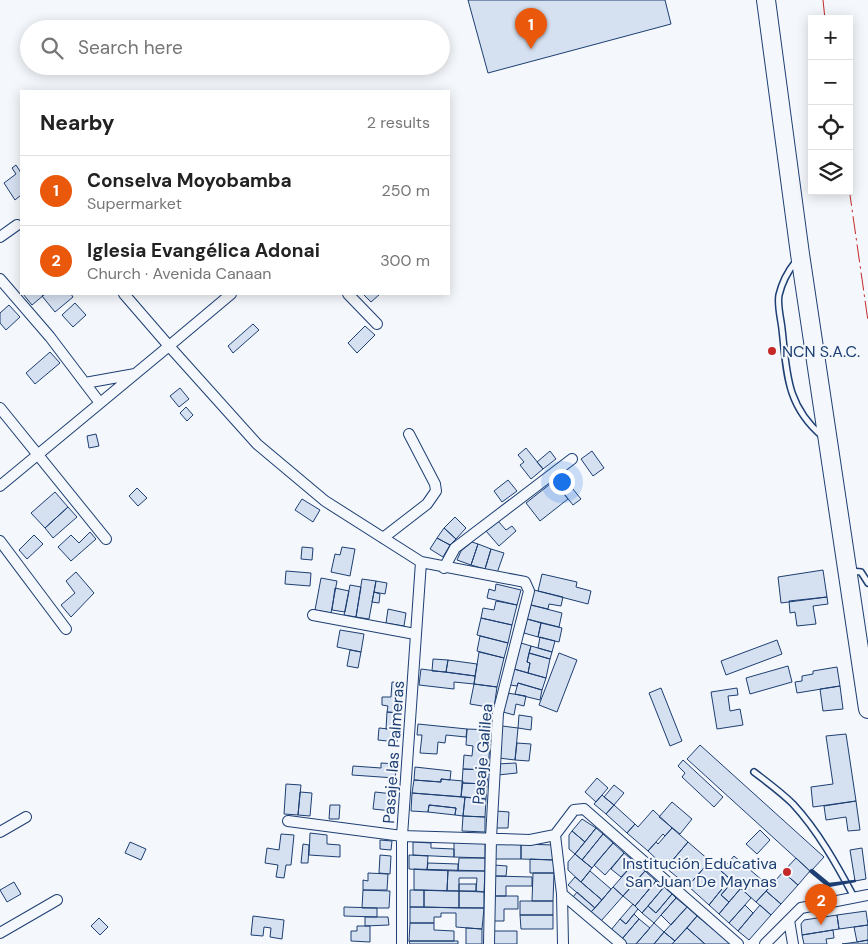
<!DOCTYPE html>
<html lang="en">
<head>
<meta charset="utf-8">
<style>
  :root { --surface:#fff; --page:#f6f6f6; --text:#222; --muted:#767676; --line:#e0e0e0; --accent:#ea580c }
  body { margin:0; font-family:"DM Sans",sans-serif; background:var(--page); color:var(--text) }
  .controls { position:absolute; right:15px; top:15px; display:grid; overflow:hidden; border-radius:0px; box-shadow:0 2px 12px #0003 }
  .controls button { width:45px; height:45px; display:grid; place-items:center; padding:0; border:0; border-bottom:1px solid var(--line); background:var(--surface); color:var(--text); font:25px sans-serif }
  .you { position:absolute; left:561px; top:481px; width:18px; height:18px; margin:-12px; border:4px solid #fff; border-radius:50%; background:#1a73e8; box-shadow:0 0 0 8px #1a73e833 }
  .badge { display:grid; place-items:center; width:32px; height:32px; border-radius:50%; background:var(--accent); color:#fff; font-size:16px; font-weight:700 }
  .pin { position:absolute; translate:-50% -41px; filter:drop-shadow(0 1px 2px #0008) }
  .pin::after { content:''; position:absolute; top:26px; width:18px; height:15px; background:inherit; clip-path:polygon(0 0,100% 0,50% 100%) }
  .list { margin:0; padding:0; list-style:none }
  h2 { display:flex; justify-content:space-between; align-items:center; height:65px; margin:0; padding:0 20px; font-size:21px }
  h2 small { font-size:16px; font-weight:400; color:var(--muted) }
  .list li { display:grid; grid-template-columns:32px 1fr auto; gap:15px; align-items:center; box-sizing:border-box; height:70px; padding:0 20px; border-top:1px solid var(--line) }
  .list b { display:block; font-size:19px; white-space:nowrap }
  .list p { margin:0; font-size:16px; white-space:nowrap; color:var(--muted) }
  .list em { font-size:16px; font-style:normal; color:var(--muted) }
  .icon { flex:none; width:28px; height:28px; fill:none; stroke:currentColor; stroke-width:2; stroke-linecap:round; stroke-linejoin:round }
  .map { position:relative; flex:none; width:868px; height:944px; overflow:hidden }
  .search { position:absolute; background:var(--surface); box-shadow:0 2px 12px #0003; left:20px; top:20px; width:430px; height:55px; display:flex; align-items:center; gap:12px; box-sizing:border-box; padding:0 18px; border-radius:28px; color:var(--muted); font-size:19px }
  .panel { position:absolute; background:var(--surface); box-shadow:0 2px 12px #0003; left:20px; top:90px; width:430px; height:205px; border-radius:0px }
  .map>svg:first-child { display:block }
  .building { fill:#d5e0f0; stroke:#1d3f73 }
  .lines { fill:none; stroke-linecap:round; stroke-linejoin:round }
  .service-casing { stroke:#1d3f73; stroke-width:8 }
  .minor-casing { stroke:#1d3f73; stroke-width:12 }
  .trunk-casing { stroke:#1d3f73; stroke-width:20 }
  .service { stroke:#f4f7fb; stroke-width:5 }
  .minor { stroke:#f4f7fb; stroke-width:10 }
  .trunk { stroke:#f4f7fb; stroke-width:18 }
  .wall { stroke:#1d3f73; stroke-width:2.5 }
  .power { stroke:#c62828; stroke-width:1; stroke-dasharray:18 4 2.5 4; stroke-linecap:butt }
  .poi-dot { fill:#c62828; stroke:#f4f7fb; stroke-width:2 }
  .labels { text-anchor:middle; stroke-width:4; stroke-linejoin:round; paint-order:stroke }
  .poi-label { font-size:16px; fill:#1d3f73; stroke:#f4f7fb; text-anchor:start }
  .street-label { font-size:16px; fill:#1d3f73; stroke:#f4f7fb }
</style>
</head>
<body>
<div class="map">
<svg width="868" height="944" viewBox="0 0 868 944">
  <rect width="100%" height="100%" fill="#f4f7fb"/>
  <path class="building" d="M468,0h197l6,24 -183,49z
    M16,165l5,8v22l-6,5 -11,-17 12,-9 -4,-6z
    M23,294h22l-13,11z
    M45,294h26l2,3 -18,15 -13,-16z
    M363,294h17l-9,8z
    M75,303l11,12 -13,12 -11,-12z
    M9,305l11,12 -14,13 -6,-7v-10z
    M253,324l6,6 -26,23 -5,-7z
    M365,326l10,9 -18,18 -9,-10z
    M50,352l10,11 -25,21 -9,-11z
    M180,388l9,11 -10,8 -9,-11z
    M186,407l7,8 -6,6 -7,-8z
    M96,434l3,12 -10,2 -2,-12z
    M526,448l17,21 -12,10 -11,-14 4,-3 -6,-7z
    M550,451l6,8 -13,10 -6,-7z
    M592,451l12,17 -11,8 -12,-17z
    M508,480l9,11 -15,11 -8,-11z
    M554,481l14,18 -28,22 -14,-18z
    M568,483l13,16 -8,6 -13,-16z
    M137,488l10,10 -9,8 -9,-10z
    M55,492l13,15 -23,21 -14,-15z
    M302,499l18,11 -7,12 -18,-12z
    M68,507l9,10 -24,21 -8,-10z
    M455,517l11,11 -10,11 -12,-11z
    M498,521l8,9 6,-4 4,5 -17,15 -13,-15z
    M444,528l12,11 -6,6 -13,-7z
    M90,532l6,7 -25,22 -13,-14 13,-12 8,8z
    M34,535l9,9 -16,15 -8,-9z
    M437,538l13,7 -7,12 -13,-8z
    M472,542l6,2 -7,21 -14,-5 4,-9z
    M478,544l13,5 -6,20 -14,-4z
    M302,547l11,1 -1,12 -11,-1z
    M342,547l13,2 -5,27 -19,-4 4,-18 5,1z
    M491,549l13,4 -7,20 -12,-4z
    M823,570l4,27 -46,6 -3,-26z
    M286,571l25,2 -1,13 -25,-2z
    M76,572l18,21 -23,24 -10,-12 14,-12 -9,-12z
    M542,574l35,8 -1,5 15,4 -3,13 -50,-13z
    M321,578l16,3 -6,32 -16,-3z
    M362,579l14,2 -7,38 -13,-2z
    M376,581l11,2 -2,11 -11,-2z
    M496,584l25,6 -4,15 -30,-7 2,-9 6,2z
    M350,585l11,2 -5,30 -12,-2z
    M335,588l14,3 -4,21 -13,-2z
    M534,590l29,7 -2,9 -12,-2 -1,5 -17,-4z
    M374,592l6,2 -1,9 -7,-1z
    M827,597l1,7 -15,2 3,18 -19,2 -2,-14 -5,1 -1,-12z
    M496,601l21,4 -5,20 -31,-7 2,-10 11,2z
    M531,605l31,8 -3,14 -32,-8z
    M388,609l18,4 -2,13 -18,-3z
    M481,618l31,7 -4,18 -31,-8z
    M527,619l14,4 -3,14 -14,-4z
    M541,623l21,5 -3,14 -21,-5z
    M340,630l24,4 -3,18 -24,-5z
    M480,636l28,7 -4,15 -27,-7z
    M540,637l15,4 -3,11 -14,-4z
    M777,640l5,14 -56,21 -5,-14z
    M521,643l10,3 -4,16 3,1 -2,10 -14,-4z
    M531,646l21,6 -2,7 -21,-6z
    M350,650l11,2 -3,16 -11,-2z
    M479,652l25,6 -7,29 -23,-3z
    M529,653l21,6 -4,19 -18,-5 2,-10 -3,-1z
    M559,653l18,7 -20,52 -18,-7z
    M433,659l15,1 -2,12 -14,-1z
    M448,660l29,4 -2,12 -29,-4z
    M788,666l4,16 -42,12 -4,-16z
    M837,667l3,19 -43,7 -2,-11 7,-1v-5l11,-2v-3z
    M421,669l54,7 -1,8 -20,-2v7l-35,-4z
    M514,669l32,9 -4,12 -24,-7 -1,3 -7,-1z
    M392,682l11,1 -3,30 -13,-1 1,-6 -6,-1v-8h9z
    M518,683l24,7 -2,10 -25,-6z
    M474,684l23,3 -3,21 -24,-4z
    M840,686l3,23 -20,2 -3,-22z
    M661,688l21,53 -12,5 -21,-53z
    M737,688l1,7 -10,1 2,15 10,-2 3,16 -26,4 -6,-37z
    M507,693l19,3 -2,10 -8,-2 -2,11 -11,-3z
    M387,712l13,1 -2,17 -12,-1z
    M519,715l13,2 -1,13 -13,-2z
    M418,724l49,5 -1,8 -20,-2 -1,8 -7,-1 -1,12 -17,-1 2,-18h-5z
    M502,726l16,2 -3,32 -16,-2z
    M379,728l19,2 -1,12 -19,-2z
    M467,729l24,1 -3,40 -25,-1 1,-14 8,1 1,-10 -7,-1z
    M846,734l10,67 -43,6 -2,-20 22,-3 -7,-48z
    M517,743l14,1 -2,17 -14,-1z
    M700,745l124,112 -12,13 -2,1 -123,-112z
    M683,760l40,37 -9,10 -32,-30 3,-4 -7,-7z
    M381,763l16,1 -2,14 -43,-3 1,-9 28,2z
    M516,763l1,10 -19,2 -1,-11z
    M415,767l36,4 -1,9 -9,-1v3l-27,-2z
    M463,769l25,1 -1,14 -25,-1z
    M597,778l11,10 -12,14 -11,-10z
    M441,779l22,2 -2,16 -49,-4 2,-13 27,2z
    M462,783l25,1 -1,15 -25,-2z
    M286,784l15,1 -3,30 -14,-1z
    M614,785l10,8 -10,12 -10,-8z
    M300,792l12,1 -2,23 -12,-1z
    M375,792l18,2 -1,17 -19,-2z
    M412,793l53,4 -2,19 -8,-1 1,-7 -27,-3 -1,7 -17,-1z
    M602,795l12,10 -8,9 -12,-10z
    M465,797l21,2 -1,18 -22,-1z
    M856,801l4,29 -12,1 -2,-14 -20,3 -2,-14z
    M672,802l20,17 -12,15 -21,-17z
    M330,805h10l-1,14h-10z
    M429,805l27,3 -1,7 -27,-3z
    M614,805l21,19 -8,9 -21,-19z
    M653,810l19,18 -7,8 -2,-2 -15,17 -21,-18 8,-9 3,3z
    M496,811l13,1 -1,16h-12z
    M463,816l22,1v15l-23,-1z
    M582,819l14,9 -11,14 -13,-11z
    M596,828l7,6 -21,26 -7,-6z
    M672,828l16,14 -22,26 -18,-17 8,-9 2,2z
    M760,830l10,10 -13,14 -11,-10z
    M572,831l13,11 -10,12 -6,-5v-14z
    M310,833l17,2v9l13,1v12l-31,-2z
    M281,834l13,1 -3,30h-5l-2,13 -8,-1 2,-12 -13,-2 2,-15 12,2z
    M603,834l10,9 -21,25 -10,-8z
    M380,840l12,1 -1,9 -11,-1z
    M454,840l31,1v17l-31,-1z
    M130,842l16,7 -5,11 -16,-7z
    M413,842l18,1v5l23,1v8l-41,-2z
    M688,842l22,19 -22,25 -22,-18z
    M494,843l27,1v15h-27z
    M613,843l11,10 -19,22 -11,-10z
    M303,844l6,1 -1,18h-7z
    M521,844l33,1v15l-33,-1z
    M862,848l4,31 -11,2 -5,-31z
    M624,853l11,9 -14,15 -10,-8z
    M575,854l17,14 -11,14 -13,-12v-8z
    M380,855l11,1 -1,18 -11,-1z
    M409,855l19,1 -1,14 -18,-1z
    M734,856l36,31 -14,15 -35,-31z
    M459,858h26v13h-27z
    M796,858l14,13 -12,14 -15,-13z
    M530,859l24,1v13h-24z
    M710,861l20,18 -21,26 -21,-19z
    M635,862l10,9 -22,25 -10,-9z
    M428,863l30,1v7l-31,-1z
    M494,865l13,1 -1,10h-13z
    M414,869l34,1 -1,21 -33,-1z
    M448,870l37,1 -1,21 -8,-1 1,-13h-18v13h-12z
    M590,871l21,18 -9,11 -21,-18z
    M645,871l11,10 -21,25 -12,-10z
    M783,872l15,13 -17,19 -15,-13z
    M368,873l20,1 -1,16h-24v-10l5,1z
    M533,873h21l-1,28h-21z
    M493,876l39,1v9h-26v10h-13z
    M575,877l27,23 -7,8 -27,-23z
    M730,879l3,2 -12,14 8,7 -10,12 -10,-9z
    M656,881l8,6 -22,26 -7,-7z
    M733,881l8,7 -12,14 -8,-7z
    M14,882l7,12 -14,8 -7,-12z
    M459,884h17v7h-17z
    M613,887l10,9 -22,25 -10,-9z
    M664,887l8,7 -16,19 -8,-7z
    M741,888l10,10 -22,25 -10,-9z
    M363,890l27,1 -1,17h-27z
    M410,890h14v17h-14z
    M424,890l35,1v17l-35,-1z
    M459,891l25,1v16h-25z
    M766,891l15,13 -10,11 -15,-13z
    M577,892l18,16 -4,4 -18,-15z
    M672,894l4,4 -22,25 -12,-10 6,-7 8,7z
    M493,896h25v13h-14v12h-11z
    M676,898l11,9 -16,18 -10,-10z
    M520,901h33v14h-33z
    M633,904l5,5 -12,15 -6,-5z
    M745,905l8,8 -15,18 -9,-8z
    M760,905l11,10 -22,25 -11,-9z
    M344,907l33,1v9l-33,-1z
    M410,907l74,1 -2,21 -26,-2v-14h-15v4h-7v6h-24z
    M687,907l10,9 -22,25 -11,-9z
    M866,911l2,14 -29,4 -2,-14z
    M634,914l5,5 -17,20 -11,-9 9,-11 6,5z
    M520,915h33v14h-32z
    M837,915l2,14 -37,6 -1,-11 3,-4z
    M253,916l31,4 -2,19 -12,-2 1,-9 -7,-1 -1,9 -12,-1z
    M697,916l34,28h-26l-18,-16z
    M365,917h23l1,8 -24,1z
    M99,918l9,9 -8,8 -9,-9z
    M639,919l11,9 -14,16h-9l-5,-5z
    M410,923h24v7l20,1v10h-45z
    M654,923l10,9 -10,12h-18z
    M868,925v15l-11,2 -3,-15z
    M357,926h13v16l-19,-1v-10h6z
    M466,928l16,1v15h-16z
    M687,928l18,16h-33z
    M833,930l1,8 -8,1 1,5h-23l-2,-9z
    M493,931h24v13h-24z
    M664,932l11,9 -3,3h-18z
    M868,940v4h-26l15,-2z
    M409,941h49v3h-48z"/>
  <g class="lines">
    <defs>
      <path id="service" d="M796,261c-8,10 -14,21 -17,34 -2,10 2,24 3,34 5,44 4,76 40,107
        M851,571l10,1 7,11
        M754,772c13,10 27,20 39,32 25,27 44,61 61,93"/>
      <path id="minor" d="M0,237l17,-12
        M0,279l50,58 50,66
        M124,294l45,52 62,-52
        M348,294l29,30
        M85,383l50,-9
        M0,408l106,131
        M0,486l169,-140 88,98 68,57 96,61 104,20 4,9 -31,122 -7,125 -2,106
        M383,538l44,-34 9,-13 -1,-7 -26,-50
        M0,541l66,88
        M444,568l11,-20 117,-89
        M313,615l102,19
        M288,821l114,15 128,4 25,-5 19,-25 10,-1 154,135
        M0,832l26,-15
        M555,835l7,59 1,50
        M562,894l59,50
        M789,920l4,24
        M0,933l57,-33
        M402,944v-108l19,-274
        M765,944l36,-36 67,-13"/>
      <path id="trunk" d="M766,0l34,254 68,455"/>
    </defs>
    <use href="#service" class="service-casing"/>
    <use href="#minor" class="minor-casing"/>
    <use href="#trunk" class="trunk-casing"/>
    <use href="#service" class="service"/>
    <use href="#minor" class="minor"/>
    <use href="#trunk" class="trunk"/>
    <path class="wall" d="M812,870l17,14 26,-3 -27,5 -18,-15z"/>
    <path class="power" d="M823,0l2,19
      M849,188l19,133"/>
  </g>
  <g class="poi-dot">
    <circle cx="772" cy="351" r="5"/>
    <circle cx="787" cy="872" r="5"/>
  </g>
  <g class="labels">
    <g class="poi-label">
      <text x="782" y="357">NCN S.A.C.</text>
      <text x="777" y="869" text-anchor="end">Institución Educativa<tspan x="777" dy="18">San Juan De Maynas</tspan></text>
    </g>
    <g class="street-label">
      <text transform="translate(393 752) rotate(-86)" y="6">Pasaje las Palmeras</text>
      <text transform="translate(482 754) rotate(-85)" y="6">Pasaje Galilea</text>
    </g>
  </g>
</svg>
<div class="controls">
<button>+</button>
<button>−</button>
<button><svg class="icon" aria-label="locate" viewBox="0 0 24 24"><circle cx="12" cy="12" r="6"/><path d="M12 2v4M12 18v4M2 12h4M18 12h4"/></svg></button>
<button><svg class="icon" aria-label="layers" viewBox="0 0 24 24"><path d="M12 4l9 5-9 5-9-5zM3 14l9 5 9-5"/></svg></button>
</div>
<div class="you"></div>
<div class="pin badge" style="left:531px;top:49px">1</div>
<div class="pin badge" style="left:821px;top:925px">2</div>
<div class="search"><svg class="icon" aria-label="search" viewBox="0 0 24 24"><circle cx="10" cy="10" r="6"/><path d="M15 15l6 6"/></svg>Search here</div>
<section class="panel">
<h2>Nearby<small>2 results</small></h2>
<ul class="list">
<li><span class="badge">1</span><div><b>Conselva Moyobamba</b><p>Supermarket</p></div><em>250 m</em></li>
<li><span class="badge">2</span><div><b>Iglesia Evangélica Adonai</b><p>Church · Avenida Canaan</p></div><em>300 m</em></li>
</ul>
</section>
</div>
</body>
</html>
